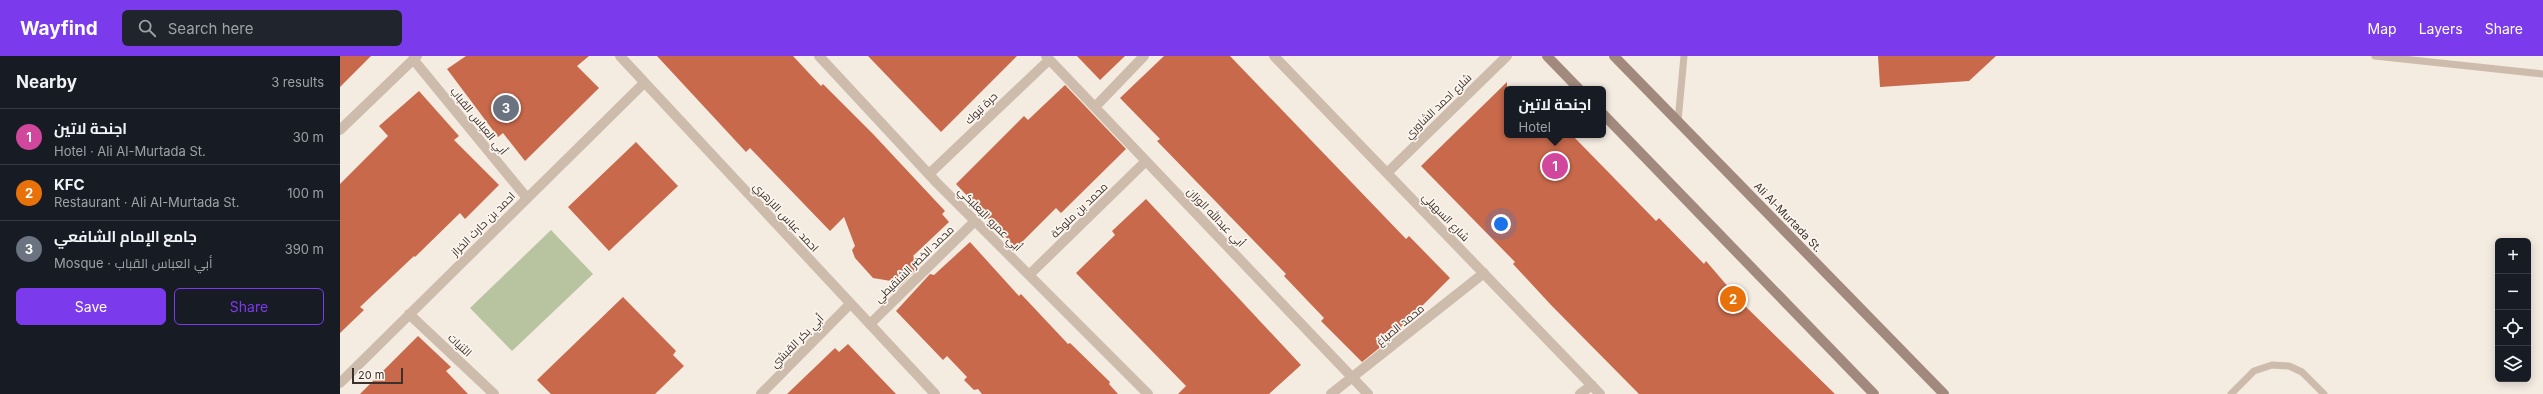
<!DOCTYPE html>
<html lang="en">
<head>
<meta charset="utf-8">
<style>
  :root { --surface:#171b24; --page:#20242c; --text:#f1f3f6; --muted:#9ea1a6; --line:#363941; --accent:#7c3aed }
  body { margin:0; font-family:Inter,Cairo,sans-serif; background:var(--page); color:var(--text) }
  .controls { position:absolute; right:12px; bottom:12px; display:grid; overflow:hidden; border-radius:6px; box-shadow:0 2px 10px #0003 }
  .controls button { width:36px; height:36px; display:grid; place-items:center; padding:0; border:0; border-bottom:1px solid var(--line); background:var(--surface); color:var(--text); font:20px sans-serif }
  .scale { position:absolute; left:12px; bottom:10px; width:51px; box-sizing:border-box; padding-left:4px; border:2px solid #3b302b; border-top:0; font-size:11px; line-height:14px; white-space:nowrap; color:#3b302b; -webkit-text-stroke:3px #fbf5ee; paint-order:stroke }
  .you { position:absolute; left:1161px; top:168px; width:14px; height:14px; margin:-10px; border:3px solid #fff; border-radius:50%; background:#1a73e8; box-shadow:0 0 0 6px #1a73e833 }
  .badge { display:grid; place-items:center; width:26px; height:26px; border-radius:50%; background:var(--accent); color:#fff; font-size:13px; font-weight:700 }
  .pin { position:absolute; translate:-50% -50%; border:2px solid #fff; box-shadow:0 1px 4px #0006 }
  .popup { position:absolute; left:1164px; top:30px; width:102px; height:52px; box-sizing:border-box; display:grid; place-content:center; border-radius:6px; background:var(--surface); filter:drop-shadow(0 1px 3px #0005); font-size:13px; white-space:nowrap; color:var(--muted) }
  .popup b { font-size:15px; color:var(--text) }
  .popup::after { content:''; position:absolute; left:50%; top:100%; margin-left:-8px; border:8px solid transparent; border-top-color:var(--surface) }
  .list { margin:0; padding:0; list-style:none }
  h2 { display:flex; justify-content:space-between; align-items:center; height:52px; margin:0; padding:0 16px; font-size:17px }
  h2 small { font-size:13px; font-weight:400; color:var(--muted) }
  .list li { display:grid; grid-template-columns:26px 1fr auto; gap:12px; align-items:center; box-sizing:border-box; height:56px; padding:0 16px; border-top:1px solid var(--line) }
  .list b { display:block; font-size:15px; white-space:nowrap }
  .list p { margin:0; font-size:13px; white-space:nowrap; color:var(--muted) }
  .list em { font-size:13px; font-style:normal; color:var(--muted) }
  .actions { display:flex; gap:8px; padding:12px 16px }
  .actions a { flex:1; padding:9px 0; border:1px solid var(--accent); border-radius:6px; text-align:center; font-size:14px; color:var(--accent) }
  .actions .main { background:var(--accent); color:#fff }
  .icon { flex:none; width:22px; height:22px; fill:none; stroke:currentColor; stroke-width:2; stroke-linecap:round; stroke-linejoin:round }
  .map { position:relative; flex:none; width:2203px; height:338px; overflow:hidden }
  header { display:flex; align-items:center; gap:24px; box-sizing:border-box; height:56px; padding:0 20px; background:var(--accent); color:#fff }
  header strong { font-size:19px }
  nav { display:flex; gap:22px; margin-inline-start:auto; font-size:14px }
  .search { width:280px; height:36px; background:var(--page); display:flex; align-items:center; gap:10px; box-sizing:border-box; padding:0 14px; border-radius:6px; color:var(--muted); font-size:15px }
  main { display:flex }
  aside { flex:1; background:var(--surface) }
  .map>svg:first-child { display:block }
  .green { fill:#b8c4a0 }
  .building { fill:#c8694b }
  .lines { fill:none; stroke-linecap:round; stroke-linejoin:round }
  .service { stroke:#cdbbac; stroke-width:7 }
  .minor { stroke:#cdbbac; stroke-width:10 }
  .secondary { stroke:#a18a7d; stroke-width:10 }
  .labels { text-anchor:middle; stroke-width:3.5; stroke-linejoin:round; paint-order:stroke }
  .street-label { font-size:11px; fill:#3b302b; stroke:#fbf5ee }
</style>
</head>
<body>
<header>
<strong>Wayfind</strong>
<div class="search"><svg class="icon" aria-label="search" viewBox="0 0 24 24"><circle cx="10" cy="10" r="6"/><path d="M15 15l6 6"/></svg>Search here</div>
<nav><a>Map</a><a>Layers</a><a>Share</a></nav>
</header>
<main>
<aside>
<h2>Nearby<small>3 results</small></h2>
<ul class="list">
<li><span class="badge" style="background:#d1479c">1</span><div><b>اجنحة لاتين</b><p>Hotel · Ali Al-Murtada St.</p></div><em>30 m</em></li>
<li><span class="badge" style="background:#e8710a">2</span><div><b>KFC</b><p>Restaurant · Ali Al-Murtada St.</p></div><em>100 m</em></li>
<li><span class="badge" style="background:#6b7280">3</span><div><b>جامع الإمام الشافعي</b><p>Mosque · أبي العباس القباب</p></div><em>390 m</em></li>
</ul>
<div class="actions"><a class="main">Save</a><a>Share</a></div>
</aside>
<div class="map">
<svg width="2203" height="338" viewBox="0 0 2203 338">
  <rect width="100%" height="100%" fill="#f4ebe1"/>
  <path class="green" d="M211,174l42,44 -81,77 -42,-43z"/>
  <path class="building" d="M0,0h31l-31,31z
    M126,0h123l-12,10 22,22 -74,73 -22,-28 -5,4 -51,-68z
    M317,0h136l28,30 2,-2 50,50 72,77 -3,3 7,8 -36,34 8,9 -23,23 -7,-7 -18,-3 -18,-20 -3,-8 3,-4 -11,-29 -14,14 -80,-83 -4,4z
    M528,0h149l-76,76z
    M737,0h48l-25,24z
    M824,0h66l176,183 3,-3 41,42 -67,67 -21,17 -41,-41 3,-3 -40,-42 2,-2 -129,-133 3,-2 -40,-41z
    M1538,0h118l-27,25 -89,6z
    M1167,26v53h65l84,86 3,-3 45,46 2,-3 36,42 93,91h-196l-88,-89 -38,-41 2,-2 -94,-96z
    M725,29l61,64 -65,64 -5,-5 -40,40 -60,-64 68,-68 4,4z
    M79,35l40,45 -5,4 45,45 -34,34 -5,-6 -45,44 -1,-1 -54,51 4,3 -24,23v-149l48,-48 -9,-10z
    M296,86l42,44 -69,65 -41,-44z
    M806,143l155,166 -32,29h-91l8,-8 -110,-113 39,-38 -3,-4z
    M630,186l49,54 2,-2 47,50 2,-1 40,39 -1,2 9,10h-136l-4,-5 -4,1 -10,-10 3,-3 -20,-21 -4,4 -47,-49 34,-37 4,1z
    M283,241l53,54 -3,4 11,11 -29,28h-104l-14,-14z
    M78,280l33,31 -5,4 22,23h-108z
    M508,288l48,50h-109l48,-46 4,4z"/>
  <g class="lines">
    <path class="service" d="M2035,0l168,18
      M1338,65l6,-65
      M1891,338l23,-23 18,-6 17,1 13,6 22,22"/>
    <path class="minor" d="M280,0l315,338
      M479,0l118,127 211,211
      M706,0l322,338
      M934,0l326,338
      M73,3l114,139
      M755,51l49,-51
      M0,74l77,-74
      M1047,117l120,-117
      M589,118l120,-114
      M689,219l117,-114
      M69,258l85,80
      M530,268l105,-103
      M0,327l304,-300
      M421,338l89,-90
      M991,338l153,-121
      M1240,338l12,-9"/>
    <path class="secondary" d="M1207,0l32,33
      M1274,0l330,338
      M1263,58l271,280"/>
  </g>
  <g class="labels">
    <g class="street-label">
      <text transform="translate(1098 50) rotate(-44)" y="4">شلرع احمد الشاوري</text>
      <text transform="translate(641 52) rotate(-44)" y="4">حرة تبوك</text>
      <text transform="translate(139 65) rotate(51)" y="4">أبي العباس القباب</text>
      <text transform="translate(739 154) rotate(-44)" y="4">محمد بن ملوكة</text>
      <text transform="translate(446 161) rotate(47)" y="4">احمد عباس الازهري</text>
      <text transform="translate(876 161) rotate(46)" y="4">أبي عبدالله الوزان</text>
      <text transform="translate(1106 161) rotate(46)" y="4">شارع السهيلي</text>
      <text transform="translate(1448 161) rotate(46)" y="4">Ali Al-Murtada St.</text>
      <text transform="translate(650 163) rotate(45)" y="4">أبي عمرو البعلبكي</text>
      <text transform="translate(143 168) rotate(-45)" y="4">احمد بن حارث الخراز</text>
      <text transform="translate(574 208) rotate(-44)" y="4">محمد الخضر الشنقيطي</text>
      <text transform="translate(1060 269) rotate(-39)" y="4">محمد الصباغ</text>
      <text transform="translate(457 285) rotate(-45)" y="4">أبي بكر القبشي</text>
      <text transform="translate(120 289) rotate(43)" y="4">الثنيات</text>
    </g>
  </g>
</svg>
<div class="controls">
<button>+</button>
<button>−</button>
<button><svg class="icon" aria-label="locate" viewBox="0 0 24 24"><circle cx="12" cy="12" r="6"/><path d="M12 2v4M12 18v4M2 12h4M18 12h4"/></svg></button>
<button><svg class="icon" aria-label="layers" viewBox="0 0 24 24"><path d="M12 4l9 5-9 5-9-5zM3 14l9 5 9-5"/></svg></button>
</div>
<div class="scale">20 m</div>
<div class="you"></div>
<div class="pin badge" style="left:1215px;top:110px;background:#d1479c">1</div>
<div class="popup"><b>اجنحة لاتين</b>Hotel</div>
<div class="pin badge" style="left:1393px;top:243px;background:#e8710a">2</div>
<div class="pin badge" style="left:166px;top:52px;background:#6b7280">3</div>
</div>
</main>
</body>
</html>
